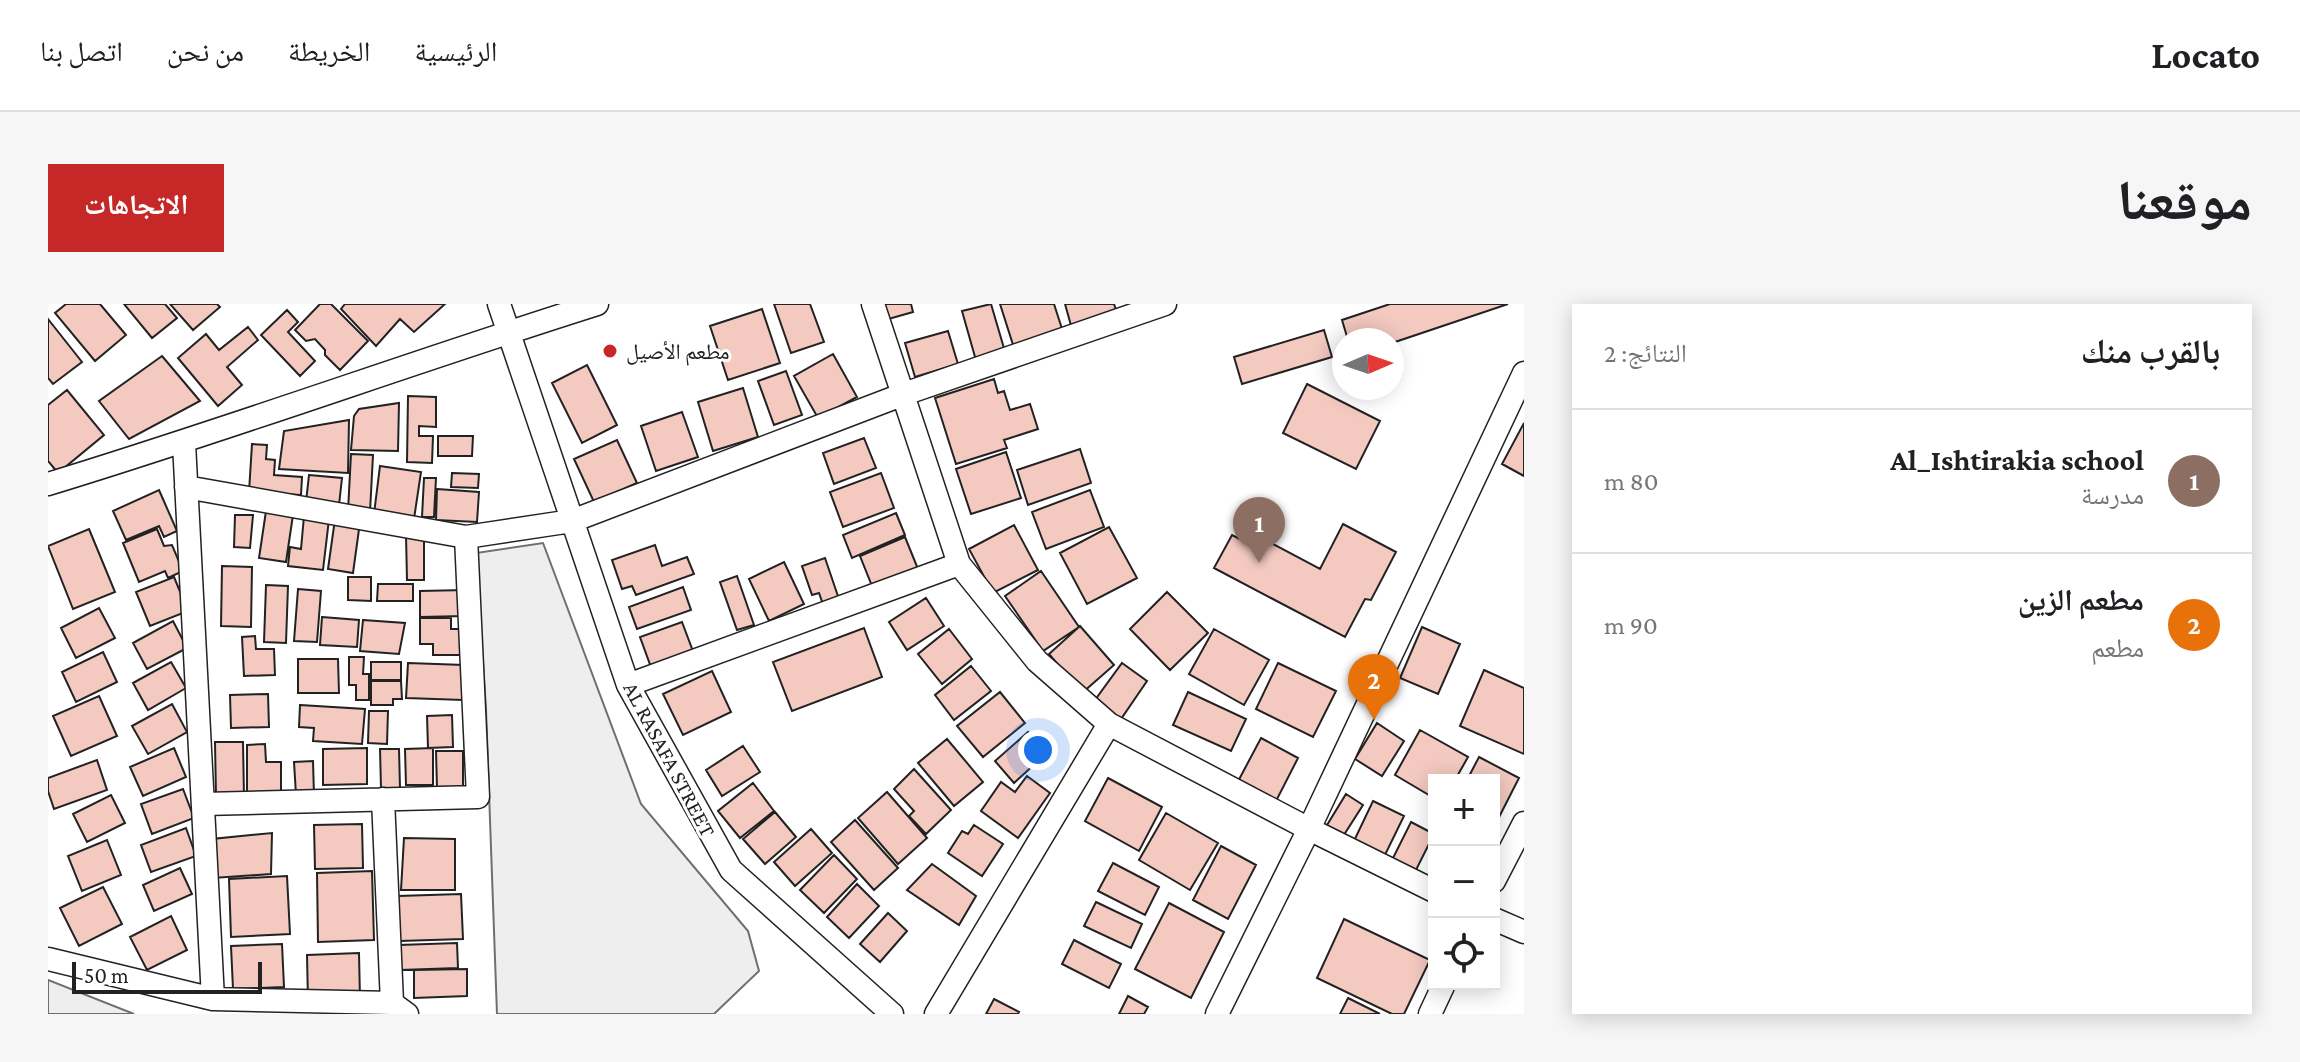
<!DOCTYPE html>
<html lang="ar">
<head>
<meta charset="utf-8">
<style>
  :root { --surface:#fff; --page:#f6f6f6; --text:#202124; --muted:#757577; --line:#e0e0e0; --accent:#c62828 }
  body { margin:0; font-family:"Crimson Pro","Noto Naskh Arabic",serif; background:var(--page); color:var(--text); direction:rtl }
  .controls { position:absolute; right:24px; bottom:24px; display:grid; overflow:hidden; border-radius:0px; box-shadow:0 4px 20px #0003 }
  .controls button { width:72px; height:72px; display:grid; place-items:center; padding:0; border:0; border-bottom:2px solid var(--line); background:var(--surface); color:var(--text); font:40px sans-serif }
  .compass { position:absolute; left:1284px; top:24px; width:72px; height:72px; border-radius:50%; background:var(--surface); box-shadow:0 4px 20px #0003; rotate:88deg }
  .scale { position:absolute; left:24px; bottom:20px; width:190px; box-sizing:border-box; padding-left:8px; border:4px solid #222; border-top:0; font-size:22px; line-height:28px; white-space:nowrap; color:#222; -webkit-text-stroke:6px #fff; paint-order:stroke }
  .you { position:absolute; left:990px; top:446px; width:28px; height:28px; margin:-20px; border:6px solid #fff; border-radius:50%; background:#1a73e8; box-shadow:0 0 0 12px #1a73e833 }
  .badge { display:grid; place-items:center; width:52px; height:52px; border-radius:50%; background:var(--accent); color:#fff; font-size:26px; font-weight:700 }
  .pin { position:absolute; translate:-50% -66px; filter:drop-shadow(0 2px 4px #0008) }
  .pin::after { content:''; position:absolute; top:42px; width:28px; height:24px; background:inherit; clip-path:polygon(0 0,100% 0,50% 100%) }
  .list { margin:0; padding:0; list-style:none }
  h2 { display:flex; justify-content:space-between; align-items:center; height:104px; margin:0; padding:0 32px; font-size:34px }
  h2 small { font-size:26px; font-weight:400; color:var(--muted) }
  .list li { display:grid; grid-template-columns:52px 1fr auto; gap:24px; align-items:center; box-sizing:border-box; height:144px; padding:0 32px; border-top:2px solid var(--line) }
  .list b { display:block; font-size:30px; white-space:nowrap }
  .list p { margin:0; font-size:26px; white-space:nowrap; color:var(--muted) }
  .list em { font-size:26px; font-style:normal; color:var(--muted) }
  .icon { flex:none; width:44px; height:44px; fill:none; stroke:currentColor; stroke-width:2; stroke-linecap:round; stroke-linejoin:round }
  .map { position:relative; flex:none; width:1476px; height:710px; overflow:hidden; direction:ltr; border-radius:0px }
  header { display:flex; align-items:center; gap:48px; box-sizing:border-box; height:112px; padding:0 40px; background:var(--surface); border-bottom:2px solid var(--line) }
  header strong { font-size:38px }
  nav { display:flex; gap:44px; margin-inline-start:auto; font-size:28px }
  .intro { display:flex; align-items:center; justify-content:space-between; box-sizing:border-box; height:192px; padding:0 48px }
  h1 { margin:0; font-size:56px }
  .button { padding:20px 36px; border-radius:0px; background:var(--accent); color:#fff; font-size:28px; font-weight:700 }
  main { display:flex; gap:48px; padding:0 48px }
  aside { flex:1; background:var(--surface); border-radius:0px; box-shadow:0 4px 20px #0003 }
  .map>svg:first-child { display:block }
  .green { fill:#eee; stroke:#6f6f6f; stroke-width:2 }
  .building { fill:#f3c9c0; stroke:#222; stroke-width:2 }
  .lines { fill:none; stroke-linecap:round; stroke-linejoin:round }
  .street-casing { stroke:#222; stroke-width:25 }
  .street { stroke:#fff; stroke-width:22 }
  .poi-dot { fill:#c62828; stroke:#fff; stroke-width:3 }
  .labels { text-anchor:middle; stroke-width:6; stroke-linejoin:round; paint-order:stroke }
  .poi-label { font-size:22px; fill:#222; stroke:#fff; text-anchor:start }
  .street-label { font-size:22px; fill:#222; stroke:#fff }
</style>
</head>
<body>
<header>
<strong>Locato</strong>
<nav><a>الرئيسية</a><a>الخريطة</a><a>من نحن</a><a>اتصل بنا</a></nav>
</header>
<div class="intro"><h1>موقعنا</h1><a class="button">الاتجاهات</a></div>
<main>
<aside>
<h2>بالقرب منك<small>النتائج: 2</small></h2>
<ul class="list">
<li><span class="badge" style="background:#8d6e63">1</span><div><b>Al_Ishtirakia school</b><p>مدرسة</p></div><em>80 m</em></li>
<li><span class="badge" style="background:#e8710a">2</span><div><b>مطعم الزين</b><p>مطعم</p></div><em>90 m</em></li>
</ul>
</aside>
<div class="map">
<svg width="1476" height="710" viewBox="0 0 1476 710">
  <rect width="100%" height="100%" fill="#fff"/>
  <path class="green" d="M495,239l98,261 107,127 11,40 -45,43h-217l-11,-305 -10,-156z
    M0,676l86,34h-86z"/>
  <path class="building" d="M18,0h34l26,31 -31,26 -40,-48z
    M76,0h41l12,14 -25,20z
    M122,0h47l3,3 -27,23z
    M272,0h11l37,37 -28,29 -15,-15v-5l-10,-11 -9,2 -11,-11z
    M297,0h100l-31,28 -14,-13 -24,27 -35,-37z
    M726,0h36l14,38 -33,11z
    M833,0h30l2,8 -28,8z
    M943,0l15,51 -29,9 -15,-53z
    M952,0h54l10,31 -49,16z
    M1017,0h49l4,12 -46,13z
    M1342,0h118l-116,39v-3h-44l-6,-20z
    M714,5l18,54 -52,17 -18,-54z
    M239,6l11,12 -10,10 27,29 -15,15 -39,-41z
    M0,15l34,43 -29,22 -5,-6z
    M200,23l10,13 -31,27 15,18 -24,21 -40,-48 28,-24 13,16z
    M1276,26l8,27 -90,27 -8,-27z
    M900,27l10,33 -43,13 -10,-34z
    M785,50l24,43 -39,21 -24,-42z
    M114,52l38,45 -71,38 -30,-38z
    M539,61l30,60 -35,18 -30,-60z
    M738,67l16,44 -28,10 -16,-44z
    M946,75l4,14 6,-2 6,19 20,-6 8,25 -34,11 3,8 -51,16 -21,-66z
    M1259,80l73,37 -24,48 -73,-36z
    M695,84l15,49 -45,14 -15,-49z
    M19,86l37,45 -46,38 -10,-12v-56z
    M360,92l28,1v30l-17,-1v10h14l-1,27 -25,-1z
    M351,99l-1,48 -47,-1 3,-34 5,-7z
    M634,108l16,45 -42,14 -15,-45z
    M301,116l-1,53 -69,-4 5,-38z
    M1476,119v53l-22,-12z
    M390,132h35l-1,20h-34z
    M816,134l12,30 -42,16 -11,-31z
    M569,136l20,43 -43,19 -20,-43z
    M204,140l15,1 -1,14 9,1 -1,15 28,2 -1,18 -52,-3z
    M1032,145l11,34 -63,22 -11,-35z
    M958,148l15,46 -50,16 -15,-45z
    M303,150l22,1 -3,57 -22,-1z
    M332,162l41,6 -7,47 -40,-5z
    M404,169l27,1 -1,14 -27,-1z
    M833,169l13,35 -51,19 -13,-35z
    M261,171l33,3 -3,27 -33,-3z
    M376,174h12l-2,39h-12z
    M389,185l42,3 -2,30 -41,-2z
    M111,186l18,41 -13,6 -5,-11 -33,14 -13,-29z
    M1042,186l14,37 -58,22 -14,-37z
    M218,207l27,4 -7,47 -27,-4z
    M848,209l9,22 -53,23 -9,-23z
    M187,211h18l-3,33 -16,-1z
    M256,212l25,3 -6,51 -35,-4 2,-19 11,2z
    M287,215l25,3 -7,51 -25,-4z
    M1295,220l53,28 -25,48 -6,-1 -20,38 -131,-69 18,-33 18,9 4,-10 66,35z
    M966,221l24,45 -45,23 -24,-44z
    M1061,223l28,51 -50,26 -27,-51z
    M41,225l26,63 -42,17 -25,-63z
    M109,225l7,17 8,-1 11,26 -15,7 -3,-7 -26,11 -16,-39z
    M376,231v45h-17l-1,-44z
    M857,233l13,32 -46,17 -12,-30z
    M607,241l7,21 25,-9 7,17 -58,21 -4,-9 -10,3 -10,-29z
    M777,254l16,47 -16,5 -6,-17 -7,2 -10,-29z
    M736,258l20,42 -35,17 -20,-42z
    M174,262l30,1 -1,60 -30,-1z
    M993,267l38,56 -36,24 -38,-55z
    M689,272l17,49 -17,5 -17,-48z
    M126,273l14,34 -38,15 -14,-34z
    M300,273h23v24l-23,-1z
    M330,280h35v17h-36z
    M218,281l22,1 -2,57 -22,-1z
    M635,283l8,23 -54,19 -8,-22z
    M250,285l23,2 -4,51 -23,-1z
    M417,286v26l-45,1v-26z
    M1119,288l41,41 -38,37 -40,-41z
    M878,294l18,28 -37,24 -18,-28z
    M51,304l16,30 -39,20 -15,-30z
    M274,313l37,3 -2,27 -37,-2z
    M372,314h31v11h14v26h-32v-11h-13z
    M315,316l42,3 -6,31 -39,-3z
    M125,317l14,27 -40,21 -14,-26z
    M634,318l12,32 -42,16 -12,-33z
    M1032,322l34,39 -32,28 -33,-39z
    M1374,323l38,17 -22,50 -38,-16z
    M816,324l18,49 -90,34 -19,-49z
    M901,325l23,30 -30,25 -24,-30z
    M1166,325l55,31 -25,45 -55,-31z
    M207,332l1,13h18l1,26 -31,1 -2,-39z
    M55,348l14,30 -41,20 -14,-30z
    M301,353h15l-1,17h6v26h-13v-15h-7z
    M250,355h40l1,34h-41z
    M123,358l15,26 -38,22 -15,-27z
    M323,358h30v18h-30z
    M360,359l56,2 -1,35 -57,-2z
    M1074,359l25,18 -26,38 -26,-19z
    M1230,359l58,28 -23,46 -57,-28z
    M923,362l20,25 -37,29 -19,-25z
    M1436,366l40,18v66l-64,-28z
    M664,367l19,41 -48,23 -20,-41z
    M323,377h30l1,18h-9v6h-22z
    M952,388l25,31 -42,34 -26,-31z
    M1140,388l58,27 -15,32 -58,-26z
    M220,390l1,33 -38,1 -1,-33z
    M51,392l18,40 -46,20 -18,-40z
    M124,400l15,28 -39,22 -16,-28z
    M252,401l65,4 -3,35 -49,-3 1,-13 -15,-1z
    M321,407h19l-1,33 -19,-1z
    M404,411l1,32 -25,1 -1,-32z
    M1329,419l27,18 -22,35 -27,-17z
    M1372,426l48,27 -13,23h-21v18l-39,-23z
    M980,428l19,21 -33,30 -19,-22z
    M1213,434l37,20 -25,49 -38,-20z
    M899,435l36,43 -29,24 -36,-43z
    M167,438h28l1,55h-28z
    M217,440l1,18h15v34l-34,1v-52z
    M695,442l17,26 -38,24 -16,-26z
    M126,444l12,29 -43,19 -13,-29z
    M319,444v36l-44,1v-36z
    M385,444v37h-27l-1,-36z
    M332,445h19l1,39h-19z
    M388,447h27v37l-26,1z
    M1431,453l40,21 -25,49v-47h-27z
    M49,456l10,30 -53,19 -6,-18v-13z
    M265,457l1,34h-18l-2,-33z
    M866,465l37,41 -25,24 -17,-18 5,-5 -20,-22z
    M979,472l23,17 -32,45 -37,-27 20,-29 14,10z
    M1060,474l54,29 -23,44 -54,-30z
    M705,479l21,28 -34,27 -22,-27z
    M135,485l11,29 -42,16 -11,-30z
    M839,488l40,46 -29,26 -40,-46z
    M1298,490l17,11 -23,36 -16,-11z
    M63,491l14,28 -38,19 -14,-28z
    M1325,497l31,15 -21,43 -31,-14z
    M727,508l21,25 -31,27 -22,-25z
    M1118,509l52,30 -28,47 -51,-30z
    M807,516l43,48 -24,22 -43,-48z
    M1363,518l23,12 -21,42 -23,-12z
    M314,520l1,44 -48,1 -1,-44z
    M926,521l29,19 -21,32 -34,-23 14,-22 6,3z
    M138,524l10,28 -45,16 -10,-27z
    M763,525l21,24 -37,33 -21,-24z
    M224,529l-1,41 -58,4 -1,-39z
    M356,534l51,1v51h-54z
    M59,536l14,35 -39,16 -14,-35z
    M1173,542l35,19 -28,54 -35,-19z
    M786,551l23,24 -33,34 -24,-23z
    M1065,559l46,24 -14,28 -47,-24z
    M884,560l44,32 -17,29 -52,-35z
    M132,564l12,26 -38,17 -11,-26z
    M324,567l2,69 -56,2 -1,-69z
    M239,572l3,58 -59,3 -2,-58z
    M809,580l22,22 -30,32 -22,-21z
    M55,583l19,37 -43,22 -19,-38z
    M413,590l2,45 -63,2 -2,-45z
    M1048,598l46,22 -11,24 -47,-22z
    M1121,599l55,29 -33,66 -56,-29z
    M840,609l19,18 -27,31 -20,-18z
    M123,612l16,34 -40,20 -17,-33z
    M1296,615l86,41 -26,54h-12l-75,-36z
    M1026,636l47,24 -12,24 -47,-24z
    M409,639l1,25 -58,2 -1,-25z
    M234,640l2,43 -51,2 -2,-43z
    M311,649l1,46 -52,2 -1,-46z
    M419,665v27l-53,2v-28z
    M1080,692l20,11 -4,7h-25z
    M1300,694l32,16h-40z
    M946,695l25,13 -1,2h-32z"/>
  <g class="lines">
    <defs>
      <path id="street" d="M451,0l129,381 103,185 161,144
        M825,0l86,260 78,97 72,63 200,105 125,62
        M136,139l29,556
        M0,180c184,-56 365,-122 549,-180
        M138,183l280,50 106,-16 332,-127 261,-90
        M580,381l331,-121
        M335,495l9,204 15,11
        M155,500l275,-7 -12,-260
        M1446,577l30,-58
        M1446,615l30,13
        M0,655l165,40 179,4
        M888,710l173,-290
        M1169,710l92,-185 215,-456
        M1382,710l14,-30"/>
    </defs>
    <use href="#street" class="street-casing"/>
    <use href="#street" class="street"/>
  </g>
  <circle class="poi-dot" cx="562" cy="47" r="8"/>
  <g class="labels">
    <g class="poi-label">
      <text x="578" y="55">مطعم الأصيل</text>
    </g>
    <g class="street-label">
      <text transform="translate(622 455) rotate(62)" y="8">AL RASAFA STREET</text>
    </g>
  </g>
</svg>
<div class="controls">
<button>+</button>
<button>−</button>
<button><svg class="icon" aria-label="locate" viewBox="0 0 24 24"><circle cx="12" cy="12" r="6"/><path d="M12 2v4M12 18v4M2 12h4M18 12h4"/></svg></button>
</div>
<svg class="compass" viewBox="-18 -18 36 36"><path d="M0-13l5 13h-10z" fill="#e53935"/><path d="M0 13l5-13h-10z" fill="#757577"/></svg>
<div class="scale">50 m</div>
<div class="you"></div>
<div class="pin badge" style="left:1211px;top:259px;background:#8d6e63">1</div>
<div class="pin badge" style="left:1326px;top:416px;background:#e8710a">2</div>
</div>
</main>
</body>
</html>
